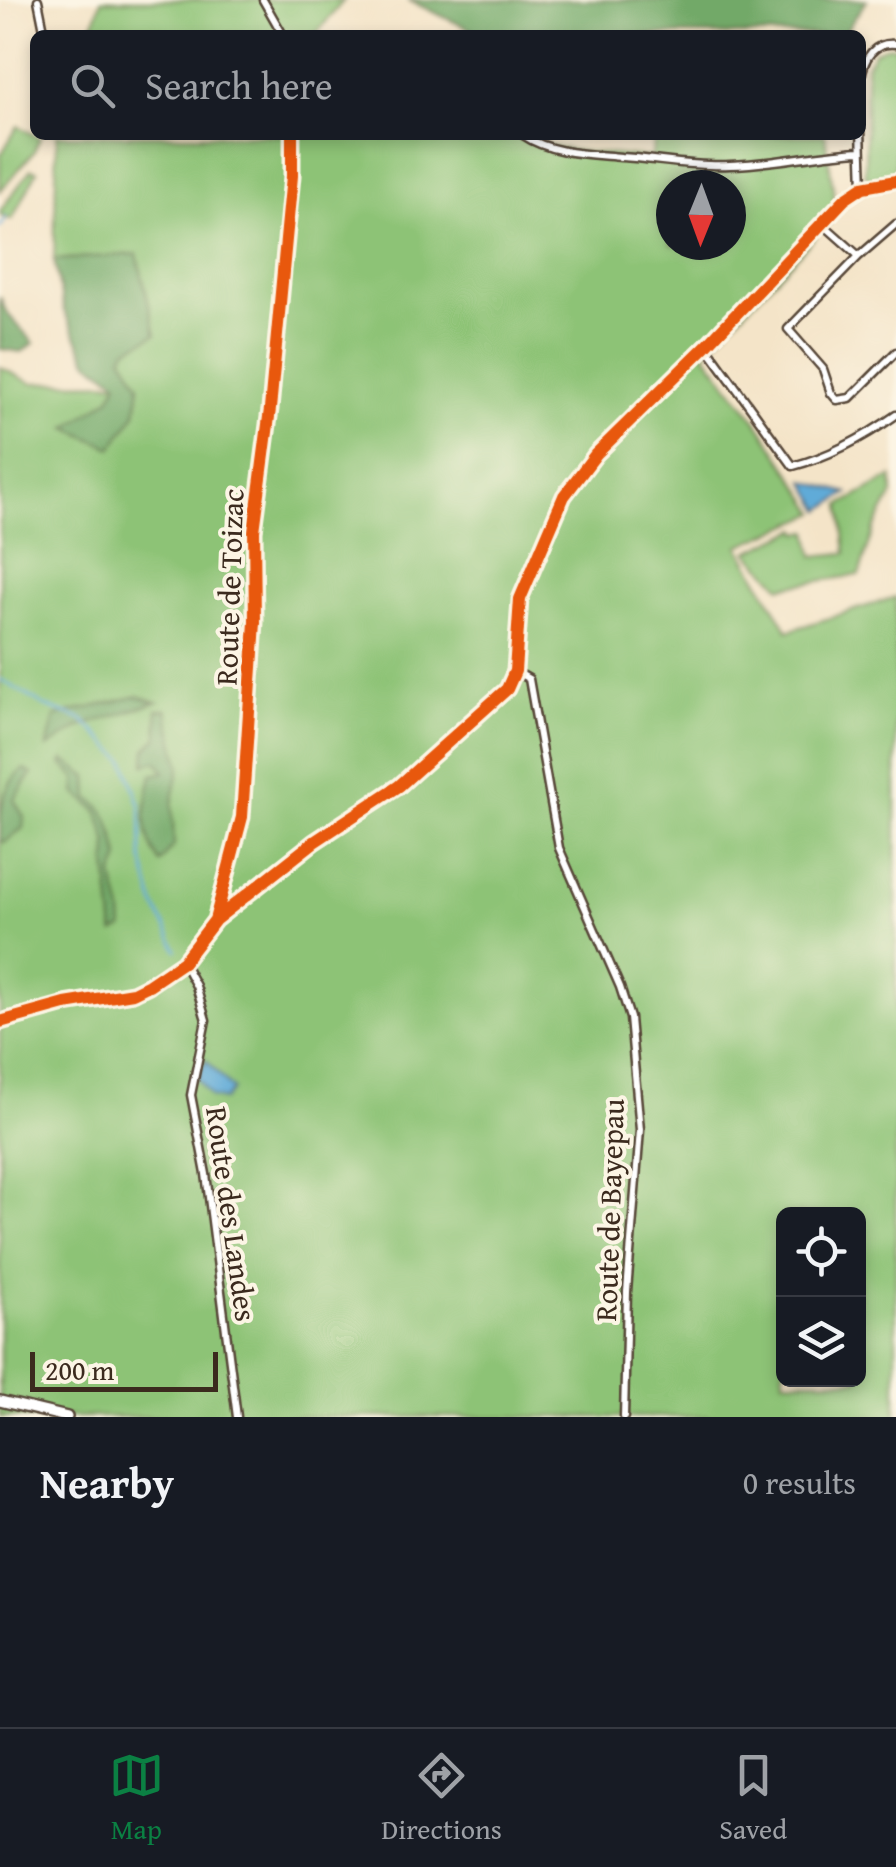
<!DOCTYPE html>
<html lang="en">
<head>
<meta charset="utf-8">
<style>
  :root { --surface:#171b24; --page:#20242c; --text:#f1f3f6; --muted:#9ea1a6; --line:#363941; --accent:#0b8043 }
  body { margin:0; font-family:"Gentium Book Plus",serif; background:var(--page); color:var(--text) }
  .controls { position:absolute; right:30px; bottom:30px; display:grid; overflow:hidden; border-radius:15px; box-shadow:0 5px 15px #0003 }
  .controls button { width:90px; height:90px; display:grid; place-items:center; padding:0; border:0; border-bottom:2px solid var(--line); background:var(--surface); color:var(--text); font:50px sans-serif }
  .compass { position:absolute; left:656px; top:170px; width:90px; height:90px; border-radius:50%; background:var(--surface); box-shadow:0 5px 15px #0003; rotate:181deg }
  .scale { position:absolute; left:30px; bottom:25px; width:188px; box-sizing:border-box; padding-left:10px; border:5px solid #3b2a1e; border-top:0; font-size:28px; line-height:35px; white-space:nowrap; color:#3b2a1e; -webkit-text-stroke:8px #fcf5e5; paint-order:stroke }
  .list { margin:0; padding:0; list-style:none }
  h2 { display:flex; justify-content:space-between; align-items:center; height:130px; margin:0; padding:0 40px; font-size:42px }
  h2 small { font-size:32px; font-weight:400; color:var(--muted) }
  .icon { flex:none; width:55px; height:55px; fill:none; stroke:currentColor; stroke-width:2; stroke-linecap:round; stroke-linejoin:round }
  .map { position:relative; flex:none; width:896px; height:1417px; overflow:hidden }
  .search { position:absolute; background:var(--surface); box-shadow:0 5px 15px #0003; left:30px; right:30px; top:30px; height:110px; display:flex; align-items:center; gap:25px; box-sizing:border-box; padding:0 35px; border-radius:15px; color:var(--muted); font-size:38px }
  .sheet { height:310px; background:var(--surface) }
  nav { display:flex; justify-content:space-around; align-items:center; box-sizing:border-box; height:140px; border-top:2px solid var(--line); background:var(--surface); font-size:28px; color:var(--muted) }
  nav a { display:grid; justify-items:center; gap:5px }
  nav .on { color:var(--accent) }
  .map>svg:first-child { display:block }
  .green { fill:#8dc376; stroke:#64764a; stroke-width:2.5; fill-rule:evenodd }
  .forest { fill:#72a967; stroke:#566a42; stroke-width:2.5 }
  .water { fill:#60abd8; stroke:#4e6a7b; stroke-width:2.5 }
  .lines { fill:none; stroke-linecap:round; stroke-linejoin:round }
  .stream { stroke:#60abd8; stroke-width:2.5 }
  .street-casing { stroke:#574638; stroke-width:11 }
  .secondary-casing { stroke:#574638; stroke-width:14 }
  .street { stroke:#fff; stroke-width:6 }
  .secondary { stroke:#fff; stroke-width:9 }
  .cycleway-casing { stroke:#fcf5e5; stroke-width:19 }
  .cycleway { stroke:#e8590c; stroke-width:12 }
  .labels { text-anchor:middle; stroke-width:8; stroke-linejoin:round; paint-order:stroke }
  .street-label { font-size:30px; fill:#3b2a1e; stroke:#fcf5e5 }
</style>
</head>
<body>
<div class="map">
<svg width="896" height="1417" viewBox="0 0 896 1417">
  <rect width="100%" height="100%" fill="#fcf5e5"/>
  <filter id="ink" filterUnits="userSpaceOnUse"><feTurbulence type="fractalNoise" baseFrequency=".01" numOctaves="2"/><feDisplacementMap in="SourceGraphic" scale="20" xChannelSelector="R" yChannelSelector="G"/><feConvolveMatrix kernelMatrix="1 2 1 2 8 2 1 2 1" color-interpolation-filters="sRGB"/></filter>
  <filter id="wash" filterUnits="userSpaceOnUse"><feTurbulence type="fractalNoise" baseFrequency=".0048" numOctaves="4" result="noise"/><feDisplacementMap in="SourceGraphic" scale="40" xChannelSelector="R" yChannelSelector="G"/><feGaussianBlur stdDeviation="2.25" result="paint"/><feColorMatrix in="noise" values="0 0 0 0 0 0 0 0 0 0 0 0 0 0 0 0 0 1.4 0 .05"/><feComposite in="paint" operator="in"/></filter>
  <g filter="url(#wash)">
    <rect width="100%" height="100%" fill="#f4e4c8"/>
    <path class="green" d="M101,0h243l-29,35h-225z
      M887,46l9,1v127l-28,5 -3,-5 1,-109 9,-14z
      M18,126l22,12 -7,15 -33,38v-35z
      M57,135h471c27,19 89,19 123,22l5,-22h169l12,79 -132,139 55,73 57,87 -78,33 49,85 108,-34v820h-896v-390l18,-13 -18,3v-650l32,16 86,-1 -8,16 -42,30 44,19 24,-34 4,-28 -18,-29 5,-7 9,-95 -82,6zM671,185h60v60h-60zM784,1214h74v166h-74z
      M31,169l6,2 -25,49 -11,-4 -1,-5z
      M892,477l1,17 -18,33 -16,48 -78,12 -33,-35 50,-23 2,4 9,-2 5,25 32,-3 -5,-48z"/>
    <path class="forest" d="M408,0h459l-24,35h-361z
      M137,254l19,80 -29,15 -5,7 18,28 -4,29 -24,35 -45,-20 43,-30 8,-16 -30,-21 -24,-50 -10,-51z
      M0,296l6,16 28,31 -12,9 -22,-3z
      M138,696l19,6 -77,25 -33,21 8,-32z
      M157,710h10l13,56 -8,38 2,41 -14,18c-20,-32 -16,-53 -8,-88l13,-3 -8,-11 -12,3 1,-15 12,-12z
      M64,760l24,17 1,21c22,11 24,39 31,60l-7,18 9,36 1,17 -9,4 -7,-68 1,-21 -10,-33 -22,-18v-15l-14,-14z
      M24,769l8,5 -18,26 10,17 -1,11 -18,14 -5,-1c0,-29 0,-55 24,-72z"/>
    <path class="water" d="M805,481l43,12 -26,17z
      M206,1060l27,30 -9,10 -13,-3 -14,-19z"/>
    <g class="lines">
      <path class="stream" d="M0,227l6,-10
        M0,679l45,27 38,14 42,41 16,46 1,49 12,47 23,47"/>
    </g>
  </g>
  <g filter="url(#ink)">
    <g class="lines">
      <defs>
        <path id="street" d="M38,0l7,35
          M263,0l20,35
          M861,78c3,-20 13,-37 35,-34
          M861,130l2,57
          M523,135c28,19 65,19 98,22 36,2 72,10 109,8 44,-1 87,-12 131,-14
          M824,225l35,31 -71,73 35,40 8,24 6,7 13,-2 46,-46
          M859,256l37,-32
          M706,346l87,120c38,-10 72,-29 103,-51
          M515,671l14,8 30,169 61,139 10,31 10,112 -13,162 -3,125
          M216,919l26,-102 13,-195 -1,-91 16,-122 22,-233v-41
          M183,962l13,24 10,34 -15,75 15,79 31,243"/>
        <path id="secondary" d="M0,1022l65,-18 68,-11 16,-8 34,-23 32,-42 99,-78 85,-56 108,-97 8,-18 5,-72 44,-103 32,-42 110,-108 139,-147 18,-12 33,-6
          M0,1401l67,16"/>
      </defs>
      <use href="#street" class="street-casing"/>
      <use href="#secondary" class="secondary-casing"/>
      <use href="#street" class="street"/>
      <use href="#secondary" class="secondary"/>
      <defs>
        <path id="cycleway" d="M215,920l27,-103 13,-195 -1,-91 16,-122 22,-233v-41
          M0,1022l65,-18 68,-11 16,-8 34,-23 32,-42 99,-78 85,-56 108,-97 8,-18 5,-72 44,-103 32,-42 110,-108 139,-147 18,-12 33,-6"/>
      </defs>
      <use href="#cycleway" class="cycleway-casing"/>
      <use href="#cycleway" class="cycleway"/>
    </g>
  </g>
  <g class="labels">
    <g class="street-label">
      <text transform="translate(230 587) rotate(-88)" y="10">Route de Toizac</text>
      <text transform="translate(610 1210) rotate(-88)" y="10">Route de Bayepau</text>
      <text transform="translate(231 1214) rotate(82)" y="10">Route des Landes</text>
    </g>
  </g>
</svg>
<div class="controls">
<button><svg class="icon" aria-label="locate" viewBox="0 0 24 24"><circle cx="12" cy="12" r="6"/><path d="M12 2v4M12 18v4M2 12h4M18 12h4"/></svg></button>
<button><svg class="icon" aria-label="layers" viewBox="0 0 24 24"><path d="M12 4l9 5-9 5-9-5zM3 14l9 5 9-5"/></svg></button>
</div>
<svg class="compass" viewBox="-18 -18 36 36"><path d="M0-13l5 13h-10z" fill="#e53935"/><path d="M0 13l5-13h-10z" fill="#9ea1a6"/></svg>
<div class="scale">200 m</div>
<div class="search"><svg class="icon" aria-label="search" viewBox="0 0 24 24"><circle cx="10" cy="10" r="6"/><path d="M15 15l6 6"/></svg>Search here</div>
</div>
<section class="sheet">
<h2>Nearby<small>0 results</small></h2>
<ul class="list">
</ul>
</section>
<nav>
<a class="on"><svg class="icon" aria-label="map" viewBox="0 0 24 24"><path d="M3 6l6-2 6 2 6-2v14l-6 2-6-2-6 2zM9 4v14M15 6v14"/></svg>Map</a>
<a><svg class="icon" aria-label="directions" viewBox="0 0 24 24"><path d="M12 3l9 9-9 9-9-9zM9 14v-3h6M13 9l2 2-2 2"/></svg>Directions</a>
<a><svg class="icon" aria-label="saved" viewBox="0 0 24 24"><path d="M7 4h10v16l-5-4-5 4z"/></svg>Saved</a>
</nav>
</body>
</html>
